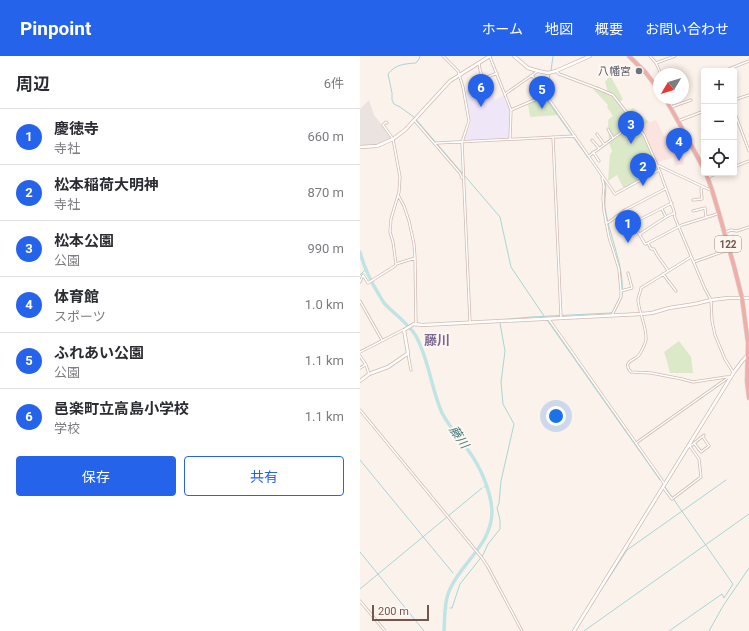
<!DOCTYPE html>
<html lang="ja">
<head>
<meta charset="utf-8">
<style>
  :root { --surface:#fff; --page:#f7f7f7; --text:#2b2b33; --muted:#7c7c81; --line:#e1e1e2; --accent:#2563eb }
  body { margin:0; font-family:Roboto,"Noto Sans JP",sans-serif; background:var(--page); color:var(--text) }
  .controls { position:absolute; right:12px; top:12px; display:grid; overflow:hidden; border-radius:4px; box-shadow:0 2px 6px #0003 }
  .controls button { width:36px; height:36px; display:grid; place-items:center; padding:0; border:0; border-bottom:1px solid var(--line); background:var(--surface); color:var(--text); font:20px sans-serif }
  .compass { position:absolute; left:293px; top:12px; width:36px; height:36px; border-radius:50%; background:var(--surface); box-shadow:0 2px 6px #0003; rotate:232deg }
  .scale { position:absolute; left:12px; bottom:10px; width:57px; box-sizing:border-box; padding-left:4px; border:2px solid #75564f; border-top:0; font-size:11px; line-height:14px; white-space:nowrap; color:#75564f; -webkit-text-stroke:3px #fef7f1; paint-order:stroke }
  .you { position:absolute; left:196px; top:360px; width:14px; height:14px; margin:-10px; border:3px solid #fff; border-radius:50%; background:#1a73e8; box-shadow:0 0 0 6px #1a73e833 }
  .badge { display:grid; place-items:center; width:26px; height:26px; border-radius:50%; background:var(--accent); color:#fff; font-size:13px; font-weight:700 }
  .pin { position:absolute; translate:-50% -33px; filter:drop-shadow(0 1px 2px #0008) }
  .pin::after { content:''; position:absolute; top:21px; width:14px; height:12px; background:inherit; clip-path:polygon(0 0,100% 0,50% 100%) }
  .list { margin:0; padding:0; list-style:none }
  h2 { display:flex; justify-content:space-between; align-items:center; height:52px; margin:0; padding:0 16px; font-size:17px }
  h2 small { font-size:13px; font-weight:400; color:var(--muted) }
  .list li { display:grid; grid-template-columns:26px 1fr auto; gap:12px; align-items:center; box-sizing:border-box; height:56px; padding:0 16px; border-top:1px solid var(--line) }
  .list b { display:block; font-size:15px; white-space:nowrap }
  .list p { margin:0; font-size:13px; white-space:nowrap; color:var(--muted) }
  .list em { font-size:13px; font-style:normal; color:var(--muted) }
  .actions { display:flex; gap:8px; padding:12px 16px }
  .actions a { flex:1; padding:9px 0; border:1px solid var(--accent); border-radius:4px; text-align:center; font-size:14px; color:var(--accent) }
  .actions .main { background:var(--accent); color:#fff }
  .icon { flex:none; width:22px; height:22px; fill:none; stroke:currentColor; stroke-width:2; stroke-linecap:round; stroke-linejoin:round }
  .map { position:relative; flex:none; width:389px; height:575px; overflow:hidden }
  header { display:flex; align-items:center; gap:24px; box-sizing:border-box; height:56px; padding:0 20px; background:var(--accent); color:#fff }
  header strong { font-size:19px }
  nav { display:flex; gap:22px; margin-inline-start:auto; font-size:14px }
  main { display:flex }
  aside { flex:1; background:var(--surface) }
  .map>svg:first-child { display:block }
  .commercial { fill:#fbe3df }
  .industrial { fill:#ebe3e0 }
  .education { fill:#efe7f8 }
  .green { fill:#dbe9c9 }
  .lines { fill:none; stroke-linecap:round; stroke-linejoin:round }
  .stream { stroke:#a7d6d5; stroke-width:1 }
  .river { stroke:#c0e4e4; stroke-width:3.5 }
  .street-casing { stroke:#cfbbb3; stroke-width:3 }
  .secondary-casing { stroke:#d2bab1; stroke-width:4 }
  .highway-casing { stroke:#d8d0ce; stroke-width:5 }
  .street { stroke:#fff; stroke-width:1.5 }
  .secondary { stroke:#fff; stroke-width:2.5 }
  .highway { stroke:#f1ada6; stroke-width:3.5 }
  .worship-dot { fill:#6b7280; stroke:#fef7f1; stroke-width:1.5 }
  .labels { text-anchor:middle; stroke-width:4; stroke-linejoin:round; paint-order:stroke }
  .shield { fill:#fef7f1; stroke:#9e8680; stroke-width:1 }
  .shield-label { font-size:10px; font-weight:bold; fill:#75564f }
  .worship-label { font-size:11px; fill:#5b616d; stroke:#fef7f1; text-anchor:end }
  .water-label { font-size:12px; font-style:italic; fill:#437978; stroke:#fef7f1 }
  .quarter-label { font-size:13px; font-weight:bold; fill:#7b6790; stroke:#fef7f1 }
</style>
</head>
<body>
<header>
<strong>Pinpoint</strong>
<nav><a>ホーム</a><a>地図</a><a>概要</a><a>お問い合わせ</a></nav>
</header>
<main>
<aside>
<h2>周辺<small>6件</small></h2>
<ul class="list">
<li><span class="badge">1</span><div><b>慶徳寺</b><p>寺社</p></div><em>660 m</em></li>
<li><span class="badge">2</span><div><b>松本稲荷大明神</b><p>寺社</p></div><em>870 m</em></li>
<li><span class="badge">3</span><div><b>松本公園</b><p>公園</p></div><em>990 m</em></li>
<li><span class="badge">4</span><div><b>体育館</b><p>スポーツ</p></div><em>1.0 km</em></li>
<li><span class="badge">5</span><div><b>ふれあい公園</b><p>公園</p></div><em>1.1 km</em></li>
<li><span class="badge">6</span><div><b>邑楽町立高島小学校</b><p>学校</p></div><em>1.1 km</em></li>
</ul>
<div class="actions"><a class="main">保存</a><a>共有</a></div>
</aside>
<div class="map">
<svg width="389" height="575" viewBox="0 0 389 575">
  <rect width="100%" height="100%" fill="#fbf2eb"/>
  <path class="commercial" d="M296,64l8,16 14,-3 1,4 -4,2 1,2 2,-1 4,13 2,11 -9,2 -2,-8 -16,4 -13,-28 -3,-4 7,-7z"/>
  <path class="industrial" d="M9,44l5,15 18,23 -17,7 -15,1v-37z"/>
  <path class="education" d="M126,23l9,21 9,-5 6,15 -1,28 -45,2 7,-17 -7,-32 8,-2v-3z"/>
  <path class="green" d="M250,19l13,24 -4,4 8,10 6,-5 16,14 -9,7 19,40 -35,20 -7,-14 -9,6 2,-26 2,-4 -3,-8 -1,-23 5,-4 -6,-9 1,-2 -15,-16 4,-3 11,7 -3,-11z
    M186,39l14,20 -30,2 -2,-14z
    M319,285l12,16 2,16h-23l-3,-12 -3,-9z"/>
  <g class="lines">
    <path class="stream" d="M60,0l-1,3 -3,4c-12,1 -20,1 -28,11l4,19v7l2,4 6,3 14,10 48,56
      M191,15l2,-15
      M190,18l-4,25 43,60
      M104,119l36,42 11,50 33,49
      M244,123c4,9 0,18 1,28 4,29 20,60 17,88
      M0,219l5,-5
      M255,254l6,-11
      M139,264l32,-3 79,-4 3,-1
      M187,264l113,160
      M0,404l93,113
      M124,431l2,-1
      M305,431l68,97 -9,14 -2,-4 -53,37
      M0,496l64,79
      M245,528l22,-34 99,-70
      M0,533l122,-101
      M85,552h2
      M90,552h2l8,-24 23,-29 5,-11 12,-15v-9l-3,-12 2,-5 2,-22 13,-57 -11,-20 -2,-22 4,-31 -5,-28
      M224,575l165,-117
      M349,575l14,-25 26,-38"/>
    <path class="river" d="M0,196c4,15 10,28 18,41 2,3 4,7 6,10 10,11 24,20 32,33 13,24 15,52 26,77 7,13 17,25 26,37 12,16 23,41 24,61 0,33 -28,49 -41,76 -7,13 -6,29 -7,44"/>
    <defs>
      <path id="street" d="M83,0l15,15 5,16 6,34 -7,21 8,180
        M290,0l6,7 5,11
        M130,1l21,53 -1,29
        M119,7l1,7 3,9 14,-6
        M296,7l19,-7
        M196,15l3,3 40,15 14,6 31,40 16,37 14,39 1,7 30,71 6,11 1,21 3,14 10,24 8,13
        M364,15l25,-10
        M172,19l83,119 44,-24
        M145,38l33,-23
        M309,42l2,7v2l20,-7
        M374,44l15,-5
        M151,54l35,-15
        M374,55l15,40
        M55,65l45,52 2,5
        M318,65l26,-10
        M27,67l-1,-1 -3,3 10,14 7,38 -1,15 -8,27 -1,13 3,10 3,22
        M248,73l5,9
        M237,78l7,10
        M193,81l8,180
        M232,84l7,8
        M75,88l2,-1 138,-7
        M233,96l6,9
        M229,100l45,-33
        M297,109l51,24 4,1
        M374,111l15,-6
        M348,121l10,-4
        M242,122l2,8 -1,12 1,13 5,26 10,32 2,22v6l-9,18
        M38,139l6,11 5,15 5,23 1,14 1,67
        M333,144l9,-1 -1,-10 2,-2
        M265,154l20,34 3,-1 34,-18 35,-11
        M333,155l12,-3 1,10
        M306,161l8,-4
        M246,167l3,-1 16,-12 40,-21
        M273,167l39,-20
        M366,176l5,-2 6,1 12,-4
        M280,178l26,-17 -4,-8
        M288,187l3,6h3c3,8 10,14 14,22
        M331,201l-50,31c0,4 -3,8 -3,12 1,13 9,27 8,40 0,2 -6,15 -8,16 -5,5 -16,6 -7,16l20,1 31,6 11,3 33,-5h5
        M334,206l25,-9 10,-3
        M303,218l13,17
        M0,226l3,-7 5,8 27,-17 1,-2 19,-6
        M261,235l11,-3 -4,-15
        M0,245l22,39
        M188,262l116,165
        M0,296l43,-22
        M48,298l3,16
        M0,300l6,9 3,9
        M0,312l5,-3
        M0,354l122,148 6,9 34,64
        M276,387l93,-66
        M334,387l7,9 8,-6 -6,-9
        M303,431l9,12 29,-22 -2,-18 -10,-14h3l12,-10
        M0,545l25,30"/>
      <path id="secondary" d="M154,0l14,12 10,3 10,2 8,-2 34,-15
        M0,91l17,-1 16,-7 12,-9 45,-49 40,-25
        M0,325l9,-7 19,-7 19,-13 1,-1 -4,-23 10,-6 9,1 218,-11 11,-1 17,-5 26,-4 16,-4 17,-2h21
        M214,575l160,-259 9,-12 4,-4"/>
      <path id="highway" d="M269,0l17,17 13,17
        M305,42l13,23 26,48
        M346,117l6,17 6,20 16,56 8,32 6,45 -1,38 2,17"/>
    </defs>
    <use href="#street" class="street-casing"/>
    <use href="#secondary" class="secondary-casing"/>
    <use href="#highway" class="highway-casing"/>
    <use href="#street" class="street"/>
    <use href="#secondary" class="secondary"/>
    <use href="#highway" class="highway"/>
  </g>
  <circle class="worship-dot" cx="279" cy="15" r="4"/>
  <g class="labels">
    <rect class="shield" x="355" y="180" width="26" height="16" rx="3"/>
    <g class="shield-label">
      <text x="368" y="192">122</text>
    </g>
    <g class="worship-label">
      <text x="271" y="19">八幡宮</text>
    </g>
    <g class="water-label">
      <text transform="translate(99 381) rotate(56)" y="4">藤川</text>
    </g>
    <g class="quarter-label">
      <text x="77" y="289">藤川</text>
    </g>
  </g>
</svg>
<div class="controls">
<button>+</button>
<button>−</button>
<button><svg class="icon" aria-label="locate" viewBox="0 0 24 24"><circle cx="12" cy="12" r="6"/><path d="M12 2v4M12 18v4M2 12h4M18 12h4"/></svg></button>
</div>
<svg class="compass" viewBox="-18 -18 36 36"><path d="M0-13l5 13h-10z" fill="#e53935"/><path d="M0 13l5-13h-10z" fill="#7c7c81"/></svg>
<div class="scale">200 m</div>
<div class="you"></div>
<div class="pin badge" style="left:268px;top:187px">1</div>
<div class="pin badge" style="left:283px;top:130px">2</div>
<div class="pin badge" style="left:271px;top:88px">3</div>
<div class="pin badge" style="left:319px;top:105px">4</div>
<div class="pin badge" style="left:182px;top:53px">5</div>
<div class="pin badge" style="left:121px;top:51px">6</div>
</div>
</main>
</body>
</html>
